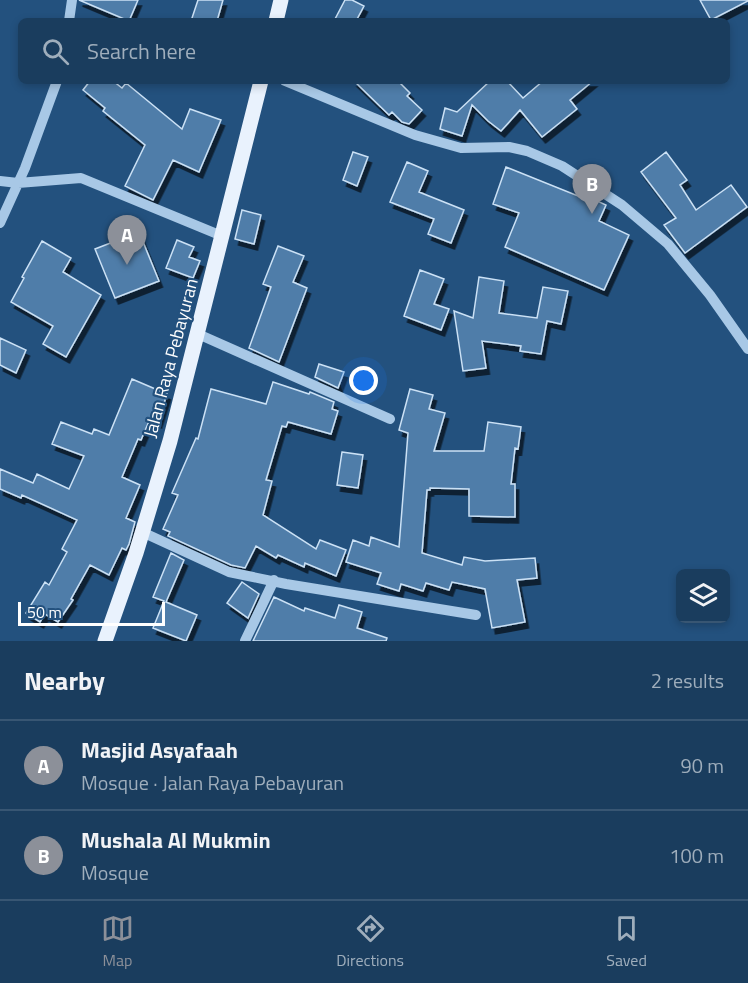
<!DOCTYPE html>
<html lang="en">
<head>
<meta charset="utf-8">
<style>
  :root { --surface:#1a3d5e; --page:#234464; --text:#f1f3f6; --muted:#9faebc; --line:#385673; --accent:#8c9099 }
  body { margin:0; font-family:"Titillium Web",sans-serif; background:var(--page); color:var(--text) }
  .controls { position:absolute; right:18px; bottom:18px; display:grid; overflow:hidden; border-radius:9px; box-shadow:0 3px 9px #0003 }
  .controls button { width:54px; height:54px; display:grid; place-items:center; padding:0; border:0; border-bottom:2px solid var(--line); background:var(--surface); color:var(--text); font:30px sans-serif }
  .scale { position:absolute; left:18px; bottom:15px; width:147px; box-sizing:border-box; padding-left:6px; border:3px solid #fff; border-top:0; font-size:16px; line-height:21px; white-space:nowrap; color:#fff; -webkit-text-stroke:4px #23517e; paint-order:stroke }
  .you { position:absolute; left:364px; top:381px; width:21px; height:21px; margin:-15px; border:4px solid #fff; border-radius:50%; background:#1a73e8; box-shadow:0 0 0 9px #1a73e833 }
  .badge { display:grid; place-items:center; width:39px; height:39px; border-radius:50%; background:var(--accent); color:#fff; font-size:20px; font-weight:700 }
  .pin { position:absolute; translate:-50% -50px; filter:drop-shadow(0 2px 3px #0008) }
  .pin::after { content:''; position:absolute; top:32px; width:21px; height:18px; background:inherit; clip-path:polygon(0 0,100% 0,50% 100%) }
  .list { margin:0; padding:0; list-style:none }
  h2 { display:flex; justify-content:space-between; align-items:center; height:78px; margin:0; padding:0 24px; font-size:26px }
  h2 small { font-size:20px; font-weight:400; color:var(--muted) }
  .list li { display:grid; grid-template-columns:39px 1fr auto; gap:18px; align-items:center; box-sizing:border-box; height:90px; padding:0 24px; border-top:2px solid var(--line) }
  .list b { display:block; font-size:22px; white-space:nowrap }
  .list p { margin:0; font-size:20px; white-space:nowrap; color:var(--muted) }
  .list em { font-size:20px; font-style:normal; color:var(--muted) }
  .icon { flex:none; width:33px; height:33px; fill:none; stroke:currentColor; stroke-width:2; stroke-linecap:round; stroke-linejoin:round }
  .map { position:relative; flex:none; width:748px; height:641px; overflow:hidden }
  .search { position:absolute; background:var(--surface); box-shadow:0 3px 9px #0003; left:18px; right:18px; top:18px; height:66px; display:flex; align-items:center; gap:15px; box-sizing:border-box; padding:0 21px; border-radius:9px; color:var(--muted); font-size:22px }
  .sheet { height:258px; background:var(--surface) }
  nav { display:flex; justify-content:space-around; align-items:center; box-sizing:border-box; height:84px; border-top:2px solid var(--line); background:var(--surface); font-size:16px; color:var(--muted) }
  nav a { display:grid; justify-items:center; gap:3px }
  nav .on { color:var(--accent) }
  .map>svg:first-child { display:block }
  .building { fill:#507da9; stroke:#cbe1f5; stroke-width:1.5; filter:url(#shadow) }
  .lines { fill:none; stroke-linecap:round; stroke-linejoin:round }
  .minor { stroke:#a8c8e6; stroke-width:10 }
  .major { stroke:#e9f2fd; stroke-width:15 }
  .labels { text-anchor:middle; stroke-width:4.5; stroke-linejoin:round; paint-order:stroke }
  .street-label { font-size:18px; fill:#fff; stroke:#23517e }
</style>
</head>
<body>
<div class="map">
<svg width="748" height="641" viewBox="0 0 748 641">
  <defs>
    <filter id="shadow"><feDropShadow dx="3.5" dy="6" stdDeviation="0" flood-color="#0009"/></filter>
  </defs>
  <rect width="100%" height="100%" fill="#23517e"/>
  <path class="building" d="M79,0h59l-9,21z
    M198,0h25l-6,21h-26z
    M345,0h7l12,6 -8,15h-22z
    M700,0h48v1l-37,19z
    M90,81h23l9,7 4,-5 56,46 8,-20 31,11 -22,52 -26,-12 -20,40 -28,-14 20,-41 -42,-34 2,-3 -22,-18z
    M354,81h44l12,12 -3,3 15,14 -13,14 -7,-2 -10,-10 -3,3z
    M490,81h17l16,17 20,-17h50l-23,19 7,9 -35,28 -22,-27 -19,21 -13,-10 -16,-16 -10,31 -22,-7 5,-21 12,4z
    M353,152l15,5 -11,29 -14,-6z
    M666,152l21,28 -7,5 16,25 35,-25 16,22 -62,46 -21,-28 12,-7 -35,-46z
    M407,162l21,9 -9,21 45,18 -13,33 -23,-9 6,-15 -44,-17z
    M506,167l82,33 1,-3 17,8 -7,16 30,14 -25,55 -99,-43 14,-34 -26,-9z
    M242,210l19,5 -7,29 -19,-5z
    M139,232l20,49 -44,17 -20,-49z
    M177,240l17,7 -5,10 11,4 -7,17 -27,-10z
    M42,241l29,17 -8,14 38,23 -35,62 -23,-13 10,-18 -42,-24 13,-24 -2,-1z
    M278,246l26,10 -11,26 14,6 -28,74 -30,-14 22,-61 -8,-3z
    M420,270l24,9 -10,25 15,5 -8,21 -37,-14z
    M479,277l25,4 -5,32 38,5 6,-31 25,4 -7,33 -14,-3 -6,33 -21,-3 1,-5 -39,-5 4,27 -23,3 -9,-60 19,7z
    M0,338l26,12 -10,23 -16,-8z
    M319,364l25,8 -6,16 -23,-11z
    M132,379l35,15 -9,28 -8,-3 -9,21 -3,-1 -16,38 18,8 -14,33 9,4 -6,22 -3,6 -4,-2 -13,27 -19,-10 -19,34 2,1 -15,22 -13,-8 -5,8 -14,-9 19,-31 4,3 18,-33 -5,-3 15,-29 -55,-25 -1,3 -21,-9v-20l33,14 4,-9 32,15 15,-33 -32,-12 9,-22 31,12 2,-5 15,6z
    M273,382l36,12 1,-2 24,10 -2,7 6,2 -7,23 -43,-12 -2,5 -4,-1 -16,54 6,1 -9,34 53,34 4,-9 26,10 -10,26 -31,-13 -1,4 -26,-12 -2,3 -20,-12 -11,22 -14,-3 -63,-29 2,-4 -7,-3 15,-34 -6,-2 24,-55 2,1 13,-50 55,15z
    M410,389l23,6 -4,14 16,4 -11,38h50l4,-29 33,5 -3,22 -3,-1 -4,36h4v33l-46,-1v-27l-39,-1v2h-3l-5,63 40,12 2,-8 21,4 50,-3 2,20 -20,2 8,42 -33,6 -7,-39 -33,-7 -3,8 -23,-7 -3,8 -22,-7 -2,7 -22,-7 4,-11 -35,-11 7,-22 16,6 2,-9 28,10 9,-114 -9,-3z
    M342,452l21,3 -5,33 -21,-3z
    M171,553l13,7 -18,42 31,13 -11,26 -33,-13 11,-27 -11,-4z
    M242,582l17,12 -11,24 -21,-15z
    M274,597l30,14 1,-3 30,10 4,-13 23,7 -5,16 30,10 -1,3h-133z"/>
  <g class="lines">
    <path class="minor" d="M69,21l3,-21
      M285,81l130,54 46,13 48,-1 18,4 35,15 60,39 46,39 42,51 38,54
      M0,181l18,2 63,-5 141,58
      M0,223l25,-55 32,-87
      M198,334l192,85
      M142,532l87,40 57,12 190,31
      M245,641l29,-61"/>
    <path class="major" d="M276,21l5,-21
      M105,641l31,-88 34,-112 91,-360"/>
  </g>
  <g class="labels">
    <g class="street-label">
      <text transform="translate(171 358) rotate(-75)" y="6">Jalan Raya Pebayuran</text>
    </g>
  </g>
</svg>
<div class="controls">
<button><svg class="icon" aria-label="layers" viewBox="0 0 24 24"><path d="M12 4l9 5-9 5-9-5zM3 14l9 5 9-5"/></svg></button>
</div>
<div class="scale">50 m</div>
<div class="you"></div>
<div class="pin badge" style="left:127px;top:265px">A</div>
<div class="pin badge" style="left:592px;top:214px">B</div>
<div class="search"><svg class="icon" aria-label="search" viewBox="0 0 24 24"><circle cx="10" cy="10" r="6"/><path d="M15 15l6 6"/></svg>Search here</div>
</div>
<section class="sheet">
<h2>Nearby<small>2 results</small></h2>
<ul class="list">
<li><span class="badge">A</span><div><b>Masjid Asyafaah</b><p>Mosque · Jalan Raya Pebayuran</p></div><em>90 m</em></li>
<li><span class="badge">B</span><div><b>Mushala Al Mukmin</b><p>Mosque</p></div><em>100 m</em></li>
</ul>
</section>
<nav>
<a class="on"><svg class="icon" aria-label="map" viewBox="0 0 24 24"><path d="M3 6l6-2 6 2 6-2v14l-6 2-6-2-6 2zM9 4v14M15 6v14"/></svg>Map</a>
<a><svg class="icon" aria-label="directions" viewBox="0 0 24 24"><path d="M12 3l9 9-9 9-9-9zM9 14v-3h6M13 9l2 2-2 2"/></svg>Directions</a>
<a><svg class="icon" aria-label="saved" viewBox="0 0 24 24"><path d="M7 4h10v16l-5-4-5 4z"/></svg>Saved</a>
</nav>
</body>
</html>
